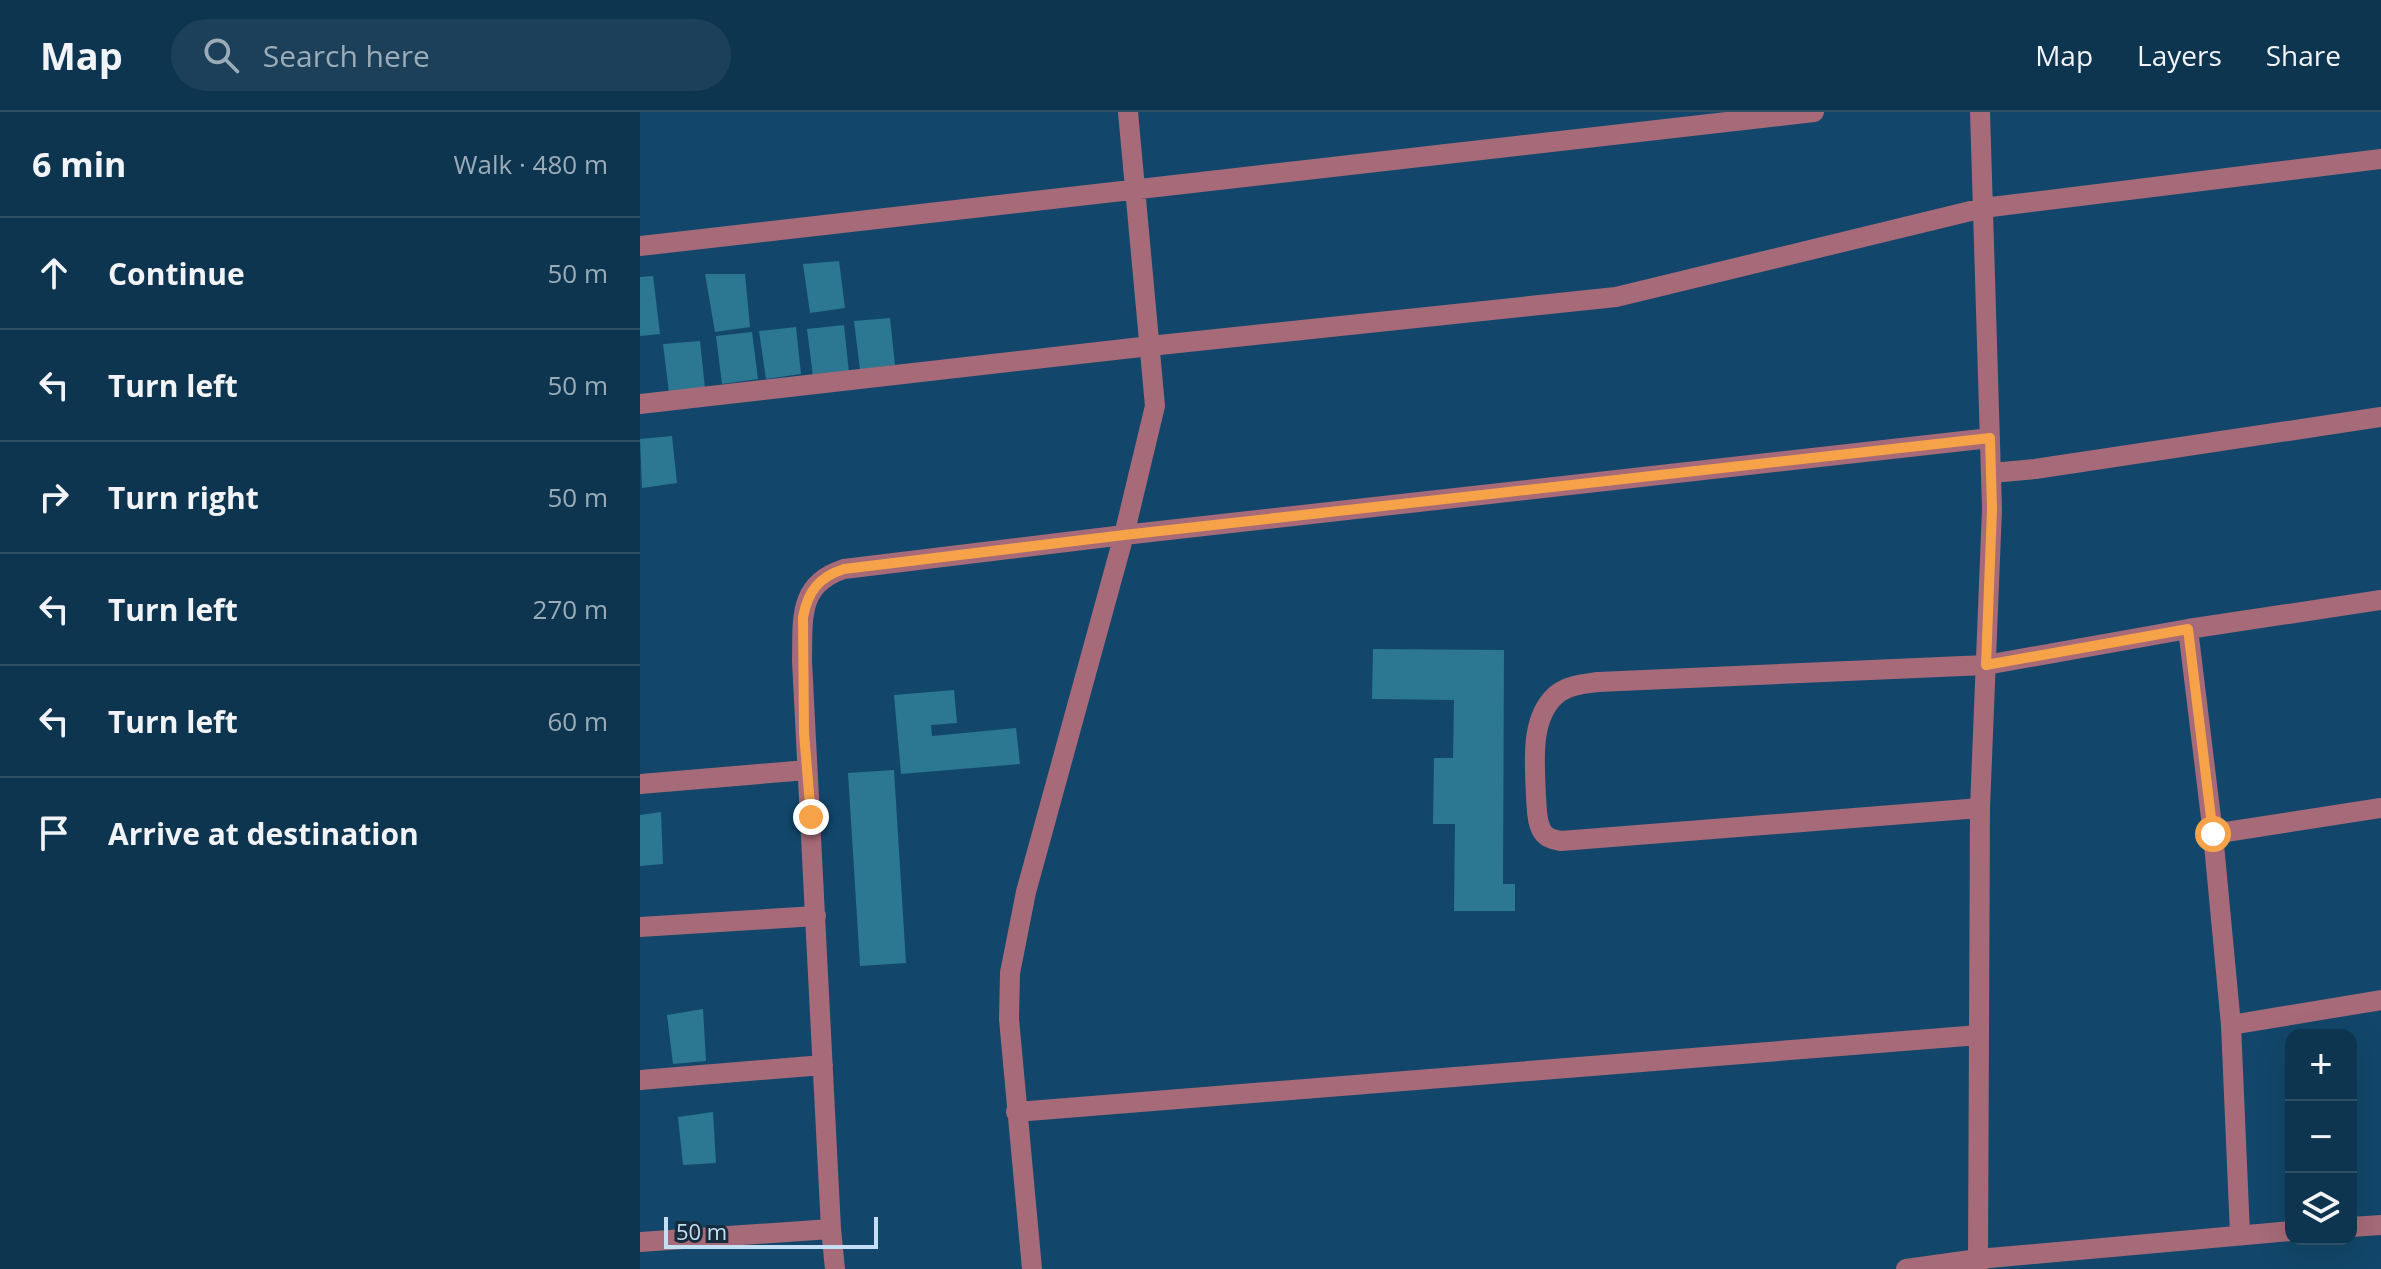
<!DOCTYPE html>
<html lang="en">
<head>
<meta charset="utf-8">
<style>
  :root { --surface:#0e3550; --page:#1c405a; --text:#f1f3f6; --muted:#9babb7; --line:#2e5067 }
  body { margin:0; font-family:"Open Sans",sans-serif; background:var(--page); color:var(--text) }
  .controls { position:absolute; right:24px; bottom:24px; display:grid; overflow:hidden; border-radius:16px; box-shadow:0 8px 32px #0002 }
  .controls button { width:72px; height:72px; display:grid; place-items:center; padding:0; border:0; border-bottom:2px solid var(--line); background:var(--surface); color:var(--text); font:40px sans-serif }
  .scale { position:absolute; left:24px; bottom:20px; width:214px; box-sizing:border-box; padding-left:8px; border:4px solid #c4def4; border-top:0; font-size:22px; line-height:28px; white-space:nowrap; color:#c4def4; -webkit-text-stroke:6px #162b3c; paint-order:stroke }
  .stop { position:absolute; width:24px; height:24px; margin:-18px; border:6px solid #f6a248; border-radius:50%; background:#fff }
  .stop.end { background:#f6a248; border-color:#fff; box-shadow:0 2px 8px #0008 }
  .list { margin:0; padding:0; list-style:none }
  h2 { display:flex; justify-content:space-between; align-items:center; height:104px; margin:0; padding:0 32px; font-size:34px }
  h2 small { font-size:26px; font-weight:400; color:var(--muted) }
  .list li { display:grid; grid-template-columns:52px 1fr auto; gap:24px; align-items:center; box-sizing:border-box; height:112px; padding:0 32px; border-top:2px solid var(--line) }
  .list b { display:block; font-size:30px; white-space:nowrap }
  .list em { font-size:26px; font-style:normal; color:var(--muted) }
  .icon { flex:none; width:44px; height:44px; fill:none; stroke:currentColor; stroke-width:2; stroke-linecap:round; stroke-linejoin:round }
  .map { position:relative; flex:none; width:1741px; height:1157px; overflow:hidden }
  header { display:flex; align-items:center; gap:48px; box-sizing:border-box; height:112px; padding:0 40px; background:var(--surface); border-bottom:2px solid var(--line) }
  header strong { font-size:38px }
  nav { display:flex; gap:44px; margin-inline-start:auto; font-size:28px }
  .search { width:560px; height:72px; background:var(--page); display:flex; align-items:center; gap:20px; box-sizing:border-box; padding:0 28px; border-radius:44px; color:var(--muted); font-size:30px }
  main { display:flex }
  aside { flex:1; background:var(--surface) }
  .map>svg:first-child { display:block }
  .building { fill:#2c7791 }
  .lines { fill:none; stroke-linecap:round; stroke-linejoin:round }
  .minor { stroke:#a66a78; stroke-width:20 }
  .route { stroke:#f6a248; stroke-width:10 }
</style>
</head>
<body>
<header>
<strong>Map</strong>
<div class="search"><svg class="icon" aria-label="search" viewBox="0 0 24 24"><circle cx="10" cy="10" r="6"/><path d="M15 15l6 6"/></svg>Search here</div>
<nav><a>Map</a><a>Layers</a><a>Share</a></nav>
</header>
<main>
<aside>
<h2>6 min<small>Walk · 480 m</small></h2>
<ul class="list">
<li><svg class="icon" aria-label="ahead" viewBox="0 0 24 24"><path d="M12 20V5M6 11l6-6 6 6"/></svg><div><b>Continue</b></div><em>50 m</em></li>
<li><svg class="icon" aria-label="left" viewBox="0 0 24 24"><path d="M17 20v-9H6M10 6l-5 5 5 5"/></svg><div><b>Turn left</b></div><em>50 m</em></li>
<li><svg class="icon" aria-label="right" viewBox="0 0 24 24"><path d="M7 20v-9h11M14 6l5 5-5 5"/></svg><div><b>Turn right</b></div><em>50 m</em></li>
<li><svg class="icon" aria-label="left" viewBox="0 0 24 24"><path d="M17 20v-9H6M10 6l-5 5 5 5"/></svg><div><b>Turn left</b></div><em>270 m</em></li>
<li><svg class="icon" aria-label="left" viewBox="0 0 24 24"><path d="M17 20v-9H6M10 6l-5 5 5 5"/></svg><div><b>Turn left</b></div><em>60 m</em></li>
<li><svg class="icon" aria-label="arrive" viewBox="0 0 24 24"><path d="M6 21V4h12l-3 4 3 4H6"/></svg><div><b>Arrive at destination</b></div></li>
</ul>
</aside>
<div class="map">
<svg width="1741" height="1157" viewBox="0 0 1741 1157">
  <rect width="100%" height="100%" fill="#12476b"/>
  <path class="building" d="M199,149l6,47 -35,5 -7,-49z
    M65,162h40l5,53 -35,5z
    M13,164l7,58 -20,2v-59z
    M250,206l5,47 -35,5 -6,-49z
    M204,213l5,48 -36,4 -6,-48z
    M156,215l5,47 -35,5 -7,-48z
    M112,220l6,47 -36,5 -6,-48z
    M60,229l5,47 -36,5 -6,-49z
    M32,324l5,47 -35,5 -2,-49z
    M733,537l131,1 -1,234h12v27h-61l1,-87h-22l1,-66h19l1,-58 -82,-1z
    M314,578l3,33 -26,2 1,11 84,-8 4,36 -119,10 -7,-79z
    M254,658l12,193 -46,3 -12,-193z
    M21,700l2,52 -23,2v-51z
    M63,897l3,52 -33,3 -6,-49z
    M73,1000l3,51 -33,2 -5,-48z"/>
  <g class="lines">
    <path class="minor" d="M0,134l1174,-134
      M0,292l510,-58 466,-49 367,-89 398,-49
      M1352,361l43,-4 346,-52
      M1548,517l25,205 18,191 9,209
      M0,672l167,-14
      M1340,696l-419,33c-9,-2 -16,-3 -20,-12 -5,-10 -4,-22 -5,-32 -1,-32 -7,-78 20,-102 12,-10 28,-11 42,-13l388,-17 202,-36 193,-29
      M1573,722l168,-26
      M0,815l176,-11
      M1591,913l150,-25
      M0,968l183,-15
      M376,1000l963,-77
      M1711,1115l30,-2
      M0,1130l191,-13
      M195,1157l-4,-40 -29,-568c1,-41 -5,-77 42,-92l280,-34 866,-97
      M392,1157l-23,-250 1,-46 16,-81 98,-357 31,-129 -27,-294
      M1266,1157l72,-10 2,-451 12,-299 -12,-397
      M1338,1157v-10l313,-28"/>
  </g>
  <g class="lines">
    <path class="route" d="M171,705l-7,-84 -1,-116c5,-26 16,-40 41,-48l280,-34 866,-97 2,71 -6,156 202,-36 25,205"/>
  </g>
</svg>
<div class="controls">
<button>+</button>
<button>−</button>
<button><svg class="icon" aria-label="layers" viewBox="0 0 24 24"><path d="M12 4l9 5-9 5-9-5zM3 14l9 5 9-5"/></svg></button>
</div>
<div class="scale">50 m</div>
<div class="stop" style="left:1573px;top:722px"></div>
<div class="stop end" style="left:171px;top:705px"></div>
</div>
</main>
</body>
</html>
